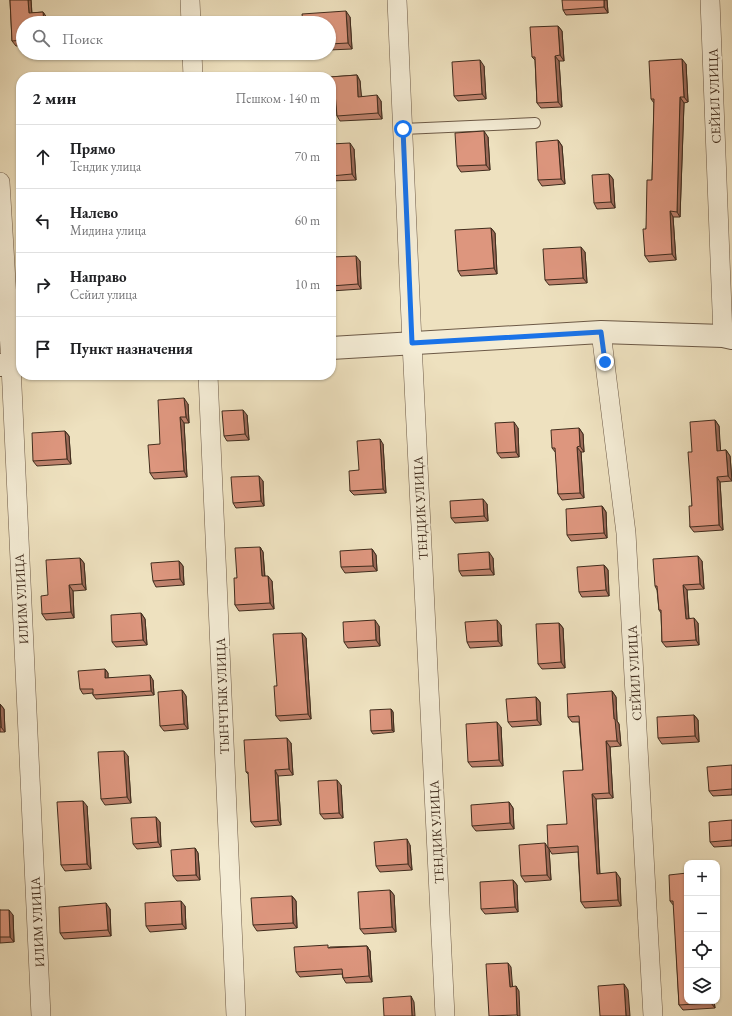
<!DOCTYPE html>
<html lang="ru">
<head>
<meta charset="utf-8">
<style>
  :root { --surface:#fff; --page:#f2f2f2; --text:#202124; --muted:#757577; --line:#e0e0e0 }
  body { margin:0; font-family:"EB Garamond",serif; background:var(--page); color:var(--text) }
  .controls { position:absolute; right:12px; bottom:12px; display:grid; overflow:hidden; border-radius:8px; box-shadow:0 1px 3px #0004 }
  .controls button { width:36px; height:36px; display:grid; place-items:center; padding:0; border:0; border-bottom:1px solid var(--line); background:var(--surface); color:var(--text); font:20px sans-serif }
  .stop { position:absolute; width:12px; height:12px; margin:-9px; border:3px solid #1a73e8; border-radius:50%; background:#fff }
  .stop.end { background:#1a73e8; border-color:#fff; box-shadow:0 1px 4px #0008 }
  .list { margin:0; padding:0; list-style:none }
  h2 { display:flex; justify-content:space-between; align-items:center; height:52px; margin:0; padding:0 16px; font-size:17px }
  h2 small { font-size:13px; font-weight:400; color:var(--muted) }
  .list li { display:grid; grid-template-columns:26px 1fr auto; gap:12px; align-items:center; box-sizing:border-box; height:64px; padding:0 16px; border-top:1px solid var(--line) }
  .list b { display:block; font-size:15px; white-space:nowrap }
  .list p { margin:0; font-size:13px; white-space:nowrap; color:var(--muted) }
  .list em { font-size:13px; font-style:normal; color:var(--muted) }
  .icon { flex:none; width:22px; height:22px; fill:none; stroke:currentColor; stroke-width:2; stroke-linecap:round; stroke-linejoin:round }
  .map { position:relative; flex:none; width:732px; height:1016px; overflow:hidden }
  .search { position:absolute; background:var(--surface); box-shadow:0 1px 3px #0004; left:16px; top:16px; width:320px; height:44px; display:flex; align-items:center; gap:10px; box-sizing:border-box; padding:0 14px; border-radius:22px; color:var(--muted); font-size:15px }
  .panel { position:absolute; background:var(--surface); box-shadow:0 1px 3px #0004; left:16px; top:72px; width:320px; height:308px; border-radius:16px }
  .map>svg:first-child { display:block }
  .lines { fill:none; stroke-linecap:round; stroke-linejoin:round }
  .service-casing { stroke:#6c5946; stroke-width:12 }
  .minor-casing { stroke:#6c5946; stroke-width:20 }
  .tertiary-casing { stroke:#6c5946; stroke-width:24 }
  .service { stroke:#f4ecd5; stroke-width:10 }
  .minor { stroke:#f4ecd5; stroke-width:19 }
  .tertiary { stroke:#f4ecd5; stroke-width:22 }
  .wall { fill:#be816c; stroke:#402c1d }
  .shaded-wall { fill:#9b6958; stroke:#402c1d }
  .building { fill:#dd967e; stroke:#402c1d }
  .route { stroke:#1a73e8; stroke-width:5 }
  .labels { text-anchor:middle; stroke-width:4; stroke-linejoin:round; paint-order:stroke }
  .street-label { font-size:13px; fill:#402c1d; stroke:#f4ecd5 }
</style>
</head>
<body>
<div class="map">
<svg width="732" height="1016" viewBox="0 0 732 1016">
  <rect width="100%" height="100%" fill="#eee1bf"/>
  <filter id="stains"><feTurbulence type="fractalNoise" baseFrequency=".005" numOctaves="4"/><feColorMatrix values="0 0 0 0 .2 0 0 0 0 .09 0 0 0 0 .02 0 0 0 .5 -.17"/></filter>
  <radialGradient id="worn" r=".72"><stop offset=".6" stop-color="#630" stop-opacity="0"/><stop offset="1" stop-color="#630" stop-opacity=".3"/></radialGradient>
  <g class="lines">
    <defs>
      <path id="service" d="M403,129l132,-6"/>
      <path id="minor" d="M190,0l1,23
        M397,0l15,343 33,673
        M710,0l13,336
        M192,53l1,24
        M0,182l11,183 30,651
        M601,332l25,201 27,483
        M208,375l28,641"/>
      <path id="tertiary" d="M331,348l270,-16 122,4 9,2
        M0,365l21,-1"/>
    </defs>
    <use href="#service" class="service-casing"/>
    <use href="#minor" class="minor-casing"/>
    <use href="#tertiary" class="tertiary-casing"/>
    <use href="#service" class="service"/>
    <use href="#minor" class="minor"/>
    <use href="#tertiary" class="tertiary"/>
  </g>
  <path class="wall" d="M10,0h21l1,13 11,-1 4,6 1,5h-25v23h-7l-4,-5z
    M607,0l1,13 -42,2 -3,-5z
    M350,17l2,32 -23,1v-27z
    M558,26l4,5 2,30h-5l3,46 -21,1 -4,-5 -2,-43 -3,-3z
    M686,64l2,38 -4,1 -4,114h-7l3,43 -27,2 -4,-6 1,-27 6,-49 2,-77 -3,-4z
    M484,66l2,33 -28,2 -4,-5z
    M357,75l3,6 1,15 20,5 1,18 -42,2 -3,-5 -1,-17h-2l-3,-4v-18z
    M488,137l2,33 -29,2 -4,-6z
    M558,140l4,6 3,38 -23,2 -4,-6z
    M331,144l23,5 2,31 -25,1z
    M609,174l4,5 2,29 -18,1 -3,-6z
    M491,228l4,5 2,41 -36,2 -3,-5z
    M585,252l2,31 -38,2 -4,-5z
    M331,257l29,4 1,28 -30,2z
    M188,404l1,19h-5l3,54 -33,2 -4,-6 10,-29z
    M247,415l2,25 -22,1 -3,-5z
    M715,420l4,6 1,25 6,-1 4,6 2,25 -12,1 3,48 -29,2 -4,-5 2,-21v-54z
    M518,428l1,29 -18,1 -4,-5z
    M579,428l4,6 1,18h-3l3,46 -22,2 -4,-6 -2,-41 -4,-5z
    M65,431l4,5 2,28 -34,2 -4,-5z
    M383,444l3,49 -32,2 -4,-4 9,-21z
    M263,481l1,25 -28,2 -3,-5z
    M487,504l1,17 -33,2 -4,-5z
    M602,506l4,6 1,26 -36,3 -4,-6z
    M260,547l3,5 2,24 7,5 2,28 -35,2 -4,-6 2,-27z
    M372,549l4,6 1,16 -32,2 -4,-6z
    M80,558l4,5 2,27 -13,1 1,27 -28,2 -4,-6 6,-19z
    M493,558l1,17 -32,1 -3,-5z
    M179,561l4,5 1,19 -28,2 -3,-6z
    M702,561l2,28 -17,1 2,28 9,5 1,22 -33,2 -4,-5 -1,-29 -2,-3 -2,-20 -2,-4z
    M604,565l4,5 1,26 -27,1 -3,-5z
    M141,613l4,6 2,26 -31,2 -4,-5z
    M559,623l4,5 2,40 -23,1 -4,-5z
    M501,625l1,21 -32,2 -3,-6z
    M379,626l1,20 -32,2 -4,-6z
    M302,633l4,5 5,81 -31,2 -4,-5 1,-30z
    M105,669l3,4v5l45,2 1,15 -58,4 -3,-4v-2l-10,1 -3,-5z
    M182,690l4,6 2,33 -24,2 -4,-5z
    M612,691l4,6 1,24 2,3 2,22 -11,1 3,51 -17,1 4,75 20,4 1,28 -36,2 -4,-6 -3,-50 -26,2 -3,-5 2,31 -26,2 -4,-6 27,-28 19,-24 16,-54 -4,-48h-7l-4,-5z
    M536,697l4,5 1,23 -29,2 -4,-5z
    M0,704l4,5 1,23h-5z
    M391,709l2,3 1,20 -21,2 -2,-3z
    M694,715l4,5 1,22 -37,2 -4,-6z
    M501,727l2,39 -31,1 -4,-5z
    M291,743l2,32 -15,1 3,49 -26,2 -4,-5 -2,-47 -3,-3z
    M128,756l3,47 -26,2 -4,-6z
    M732,765v30l-19,1 -4,-5z
    M341,785l2,33 -19,1 -4,-5z
    M509,802l4,6 1,21 -38,2 -4,-5z
    M87,806l4,63 -26,2 -4,-6z
    M732,820v26l-18,1 -4,-5z
    M160,822l1,25 -24,2 -4,-5z
    M410,845l2,25 -32,2 -4,-6z
    M195,848l3,5 2,27 -23,1 -4,-5z
    M687,873v128h27l1,7 -32,2 -4,-5 -5,-99 -4,-5z
    M513,880l4,5 1,27 -33,2 -4,-5z
    M390,890l4,5 2,37 -32,2 -4,-5z
    M292,896l4,5 1,27 -40,3 -4,-6z
    M185,906l1,23 -36,3 -4,-6z
    M110,909l1,27 -47,3 -4,-6z
    M0,910l13,5 1,27 -14,1z
    M367,946l3,5 2,31 -26,1 -3,-5 -1,-4 -42,3 -4,-5 34,-25z"/>
  <path class="shaded-wall" d="M28,0h3l1,19 -3,-6z
    M604,0h3l1,13 -4,-6z
    M346,11l4,6 2,32 -4,-6z
    M43,12l4,6 1,5h-4z
    M558,26l4,5 2,30 -4,-6z
    M555,56l4,5 3,46 -4,-5z
    M682,59l4,5 2,38 -4,-5z
    M480,60l4,6 2,33 -4,-5z
    M357,75l3,6 2,21 -4,-5z
    M377,95l4,6 1,18 -4,-6z
    M680,97l4,6 -4,114 -3,-5z
    M484,131l4,6 2,33 -4,-5z
    M558,140l4,6 3,38 -4,-5z
    M350,143l4,6 2,31 -4,-6z
    M609,174l4,5 2,29 -4,-6z
    M670,211l3,6 3,43 -4,-6z
    M491,228l4,5 2,41 -3,-6z
    M581,247l4,5 2,31 -4,-5z
    M356,256l4,5 1,28 -3,-5z
    M184,398l4,6 1,19 -3,-6z
    M243,410l4,5 2,25 -4,-6z
    M180,417l4,6 3,54 -3,-6z
    M715,420l4,6 2,30 -4,-5z
    M514,422l4,6 1,29 -3,-5z
    M579,428l4,6 1,18 -4,-6z
    M65,431l4,5 2,28 -4,-5z
    M380,439l3,5 3,49 -3,-4z
    M577,447l4,5 3,46 -4,-5z
    M726,450l4,6 2,25 -4,-5z
    M259,476l4,5 1,25 -3,-5z
    M717,477l3,5 3,48 -4,-5z
    M483,499l4,5 1,17 -4,-5z
    M602,506l4,6 1,26 -3,-5z
    M260,547l3,5 2,30 -3,-6z
    M372,549l4,6 1,16 -4,-5z
    M489,552l4,6 1,17 -4,-6z
    M698,556l4,5 2,28 -4,-5z
    M80,558l4,5 2,27 -4,-6z
    M179,561l4,5 1,19 -4,-6z
    M604,565l4,5 1,26 -3,-6z
    M268,576l4,5 2,28 -4,-6z
    M69,585l4,6 1,27 -3,-6z
    M683,585l4,5 2,33 -3,-4z
    M141,613l4,6 2,26 -4,-5z
    M694,618l4,5 1,22 -3,-5z
    M375,620l4,6 1,20 -4,-6z
    M497,620l4,5 1,21 -4,-5z
    M559,623l4,5 2,40 -4,-6z
    M302,633l4,5 5,81 -3,-5z
    M105,669l3,4v9l-3,-4z
    M150,675l3,5 1,15 -3,-4z
    M182,690l4,6 2,33 -4,-5z
    M612,691l4,6 1,24 2,3 2,22 -4,-5 -3,-22z
    M536,697l4,5 1,23 -4,-5z
    M0,704l4,5 1,23 -4,-5z
    M391,709l2,3 1,20 -2,-2z
    M694,715l4,5 1,22 -4,-6z
    M497,722l4,5 2,39 -4,-6z
    M287,738l4,5 2,32 -4,-6z
    M606,741l4,6 3,51 -4,-5z
    M124,751l4,5 3,47 -4,-6z
    M275,770l3,6 3,49 -3,-5z
    M337,780l4,5 2,33 -4,-5z
    M592,794l4,5 4,80 -3,-5z
    M83,801l4,5 4,63 -4,-5z
    M509,802l4,6 1,21 -4,-6z
    M156,817l4,5 1,25 -3,-5z
    M407,839l3,6 2,25 -4,-6z
    M545,843l4,6 2,31 -4,-5z
    M195,848l3,5 2,27 -4,-5z
    M616,872l4,6 1,28 -3,-6z
    M513,880l4,5 1,27 -3,-5z
    M390,890l4,5 2,37 -4,-5z
    M292,896l4,5 1,27 -4,-5z
    M181,901l4,5 1,23 -4,-5z
    M106,903l4,6 1,27 -3,-6z
    M9,910l4,5 1,27 -4,-5z
    M367,946l3,5 2,31 -3,-6z
    M508,963l3,4 2,25 -3,-5z
    M624,984l4,6 2,26h-4z
    M516,986l3,5 1,25h-2l-1,-1z
    M411,996l3,6 1,14h-3z
    M711,1001h3l1,7 -4,-5z"/>
  <path class="building" d="M10,0h18l1,13 14,-1 1,11h-21v17l-11,1z
    M562,0h42v7l-41,3z
    M346,11l2,32 -19,1v-21h-26l-1,-9z
    M558,26l2,29 -5,1 3,46 -21,1 -2,-46h-3l-2,-30z
    M682,59l2,38h-4l-3,115 -7,-1 2,43 -27,2 -2,-27h3l1,-49h5l2,-81h-3l-2,-38z
    M480,60l2,34 -28,2 -2,-34z
    M357,75l1,22 19,-2 1,18 -41,3 -2,-23 -4,1v-17h-2z
    M484,131l2,34 -29,1 -2,-33z
    M558,140l3,39 -23,1 -2,-38z
    M350,143l2,31 -21,2v-32z
    M18,167h3v63z
    M609,174l2,28 -17,1 -2,-28z
    M491,228l3,40 -36,3 -3,-41z
    M581,247l2,31 -38,2 -2,-31z
    M356,256l2,28 -27,2v-29z
    M184,398l2,19h-6l4,54 -34,2 -2,-28 12,-1 -2,-44z
    M243,410l2,24 -21,2 -2,-25z
    M715,420l2,31 9,-1 2,26 -11,1 2,48 -29,2 -1,-21h3l-4,-54h4l-2,-30z
    M514,422l2,30 -19,1 -2,-30z
    M579,428l1,18 -3,1 3,46 -22,1 -3,-46h-3l-1,-18z
    M65,431l2,28 -34,2 -1,-28z
    M380,439l3,50 -33,2 -1,-20 10,-1 -2,-29z
    M259,476l2,25 -28,2 -2,-26z
    M483,499l1,17 -33,2 -1,-17z
    M602,506l2,27 -37,2 -1,-26z
    M260,547l2,29h6l2,27 -35,2 -1,-27h3l-2,-30z
    M372,549l1,17 -32,1 -1,-16z
    M489,552l1,17 -31,2 -1,-17z
    M698,556l2,28 -17,1 3,34 8,-1 2,22 -34,2 -1,-32h-2l-2,-24h-2l-2,-27z
    M80,558l2,26 -13,1 2,27 -29,2 -1,-18 7,-1 -2,-35z
    M179,561l1,18 -27,2 -2,-18z
    M604,565l2,25 -27,2 -2,-25z
    M141,613l2,27 -31,2 -1,-27z
    M375,620l1,20 -32,2 -1,-20z
    M497,620l1,21 -31,1 -2,-20z
    M559,623l2,39 -23,2 -2,-40z
    M302,633l6,81 -32,2 -2,-30h3l-4,-52z
    M105,669v9l45,-3 1,16 -58,4v-6h-13l-2,-18z
    M182,690l2,34 -24,2 -2,-34z
    M612,691l2,28h1l2,22h-11l3,52 -17,1 5,80 19,-2 2,28 -37,2 -3,-56 -30,2 -1,-23 20,-1 -4,-53 20,-1 -4,-54 -11,1 -1,-23z
    M536,697l1,23 -29,2 -2,-23z
    M0,704l1,23h-1z
    M391,709l1,21 -21,1 -1,-21z
    M694,715l1,21 -37,2 -1,-21z
    M497,722l2,38 -31,2 -2,-38z
    M287,738l2,31 -14,1 3,50 -27,2 -3,-50h-2l-2,-32z
    M124,751l3,46 -26,2 -3,-47z
    M732,765v24l-23,2 -2,-24z
    M337,780l2,33 -19,1 -2,-33z
    M83,801l4,63 -26,1 -4,-63z
    M509,802l1,21 -38,3 -1,-21z
    M156,817l2,25 -25,2 -2,-26z
    M732,820v20l-22,2 -1,-20z
    M407,839l1,25 -32,2 -2,-24z
    M545,843l2,32 -26,1 -2,-31z
    M195,848l1,27 -23,1 -2,-26z
    M687,873v128h24v2l-32,2 -6,-104h-3l-1,-26z
    M513,880l2,27 -34,2 -1,-27z
    M390,890l2,37 -32,2 -2,-37z
    M292,896l1,27 -40,2 -2,-27z
    M181,901l1,23 -36,2 -1,-23z
    M106,903l2,27 -48,3 -1,-26z
    M0,910h9l1,27h-10z
    M328,945v3l39,-2 2,30 -26,2 -1,-9 -46,3 -2,-25z
    M508,963l2,24 6,-1 1,29 -28,1 -3,-52z
    M624,984l2,32h-26l-2,-30z
    M411,996l1,20h-28l-1,-18z"/>
  <g class="lines">
    <path class="route" d="M403,129l9,214 189,-11 4,30"/>
  </g>
  <g class="labels">
    <g class="street-label">
      <text transform="translate(714 96) rotate(-92)" y="5">СЕЙИЛ УЛИЦА</text>
      <text transform="translate(420 508) rotate(-93)" y="5">ТЕНДИК УЛИЦА</text>
      <text transform="translate(21 599) rotate(-93)" y="5">ИЛИМ УЛИЦА</text>
      <text transform="translate(634 673) rotate(-93)" y="5">СЕЙИЛ УЛИЦА</text>
      <text transform="translate(222 696) rotate(-92)" y="5">ТЫНЧТЫК УЛИЦА</text>
      <text transform="translate(436 832) rotate(-93)" y="5">ТЕНДИК УЛИЦА</text>
      <text transform="translate(37 922) rotate(-93)" y="5">ИЛИМ УЛИЦА</text>
    </g>
  </g>
  <rect width="100%" height="100%" filter="url(#stains)"/>
  <rect width="100%" height="100%" fill="url(#worn)"/>
</svg>
<div class="controls">
<button>+</button>
<button>−</button>
<button><svg class="icon" aria-label="locate" viewBox="0 0 24 24"><circle cx="12" cy="12" r="6"/><path d="M12 2v4M12 18v4M2 12h4M18 12h4"/></svg></button>
<button><svg class="icon" aria-label="layers" viewBox="0 0 24 24"><path d="M12 4l9 5-9 5-9-5zM3 14l9 5 9-5"/></svg></button>
</div>
<div class="stop" style="left:403px;top:129px"></div>
<div class="stop end" style="left:605px;top:362px"></div>
<div class="search"><svg class="icon" aria-label="search" viewBox="0 0 24 24"><circle cx="10" cy="10" r="6"/><path d="M15 15l6 6"/></svg>Поиск</div>
<section class="panel">
<h2>2 мин<small>Пешком · 140 m</small></h2>
<ul class="list">
<li><svg class="icon" aria-label="ahead" viewBox="0 0 24 24"><path d="M12 20V5M6 11l6-6 6 6"/></svg><div><b>Прямо</b><p>Тендик улица</p></div><em>70 m</em></li>
<li><svg class="icon" aria-label="left" viewBox="0 0 24 24"><path d="M17 20v-9H6M10 6l-5 5 5 5"/></svg><div><b>Налево</b><p>Мидина улица</p></div><em>60 m</em></li>
<li><svg class="icon" aria-label="right" viewBox="0 0 24 24"><path d="M7 20v-9h11M14 6l5 5-5 5"/></svg><div><b>Направо</b><p>Сейил улица</p></div><em>10 m</em></li>
<li><svg class="icon" aria-label="arrive" viewBox="0 0 24 24"><path d="M6 21V4h12l-3 4 3 4H6"/></svg><div><b>Пункт назначения</b></div></li>
</ul>
</section>
</div>
</body>
</html>
